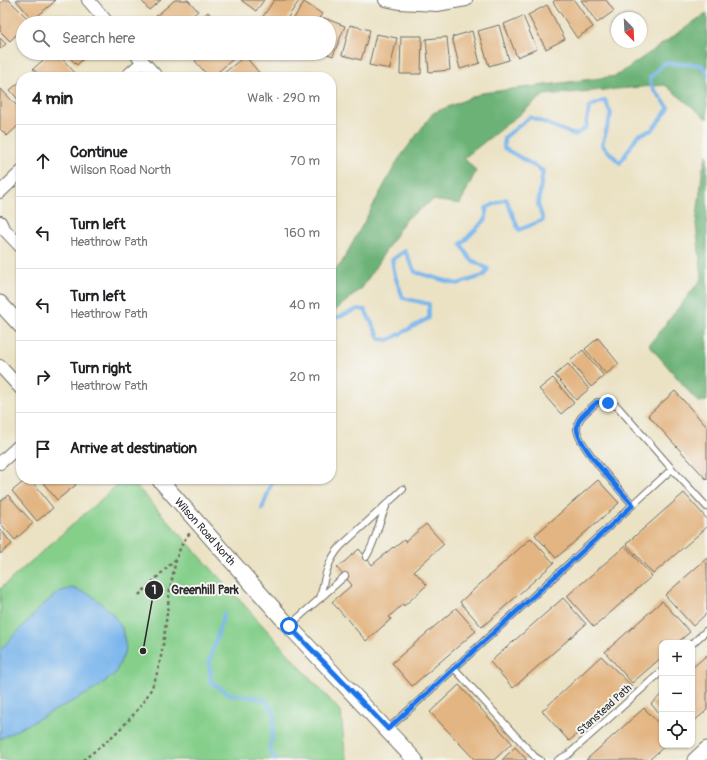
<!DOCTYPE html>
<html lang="en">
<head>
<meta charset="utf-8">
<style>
  :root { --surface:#fff; --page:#f2f2f2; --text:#202124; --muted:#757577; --line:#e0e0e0 }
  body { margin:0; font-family:Pangolin,sans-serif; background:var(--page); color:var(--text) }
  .controls { position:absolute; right:12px; bottom:12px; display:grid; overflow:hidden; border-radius:8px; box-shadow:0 1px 3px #0004 }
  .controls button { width:36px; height:36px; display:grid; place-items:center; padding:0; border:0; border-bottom:1px solid var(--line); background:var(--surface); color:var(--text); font:20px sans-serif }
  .compass { position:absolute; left:611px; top:12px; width:36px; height:36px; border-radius:50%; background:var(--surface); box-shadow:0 1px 3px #0004; rotate:156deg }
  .stop { position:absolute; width:12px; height:12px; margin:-9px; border:3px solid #1a73e8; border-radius:50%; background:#fff }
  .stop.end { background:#1a73e8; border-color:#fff; box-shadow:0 1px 4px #0008 }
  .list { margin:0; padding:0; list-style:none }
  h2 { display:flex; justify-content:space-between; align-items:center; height:52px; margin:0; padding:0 16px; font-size:17px }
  h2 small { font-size:13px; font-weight:400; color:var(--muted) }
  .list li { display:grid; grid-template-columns:26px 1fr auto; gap:12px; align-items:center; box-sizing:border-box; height:72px; padding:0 16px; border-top:1px solid var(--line) }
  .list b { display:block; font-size:15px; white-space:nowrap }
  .list p { margin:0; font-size:13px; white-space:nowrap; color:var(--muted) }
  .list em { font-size:13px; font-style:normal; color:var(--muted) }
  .icon { flex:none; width:22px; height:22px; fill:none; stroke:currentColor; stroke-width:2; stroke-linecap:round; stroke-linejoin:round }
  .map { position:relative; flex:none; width:707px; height:760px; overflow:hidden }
  .search { position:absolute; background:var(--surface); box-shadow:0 1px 3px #0004; left:16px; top:16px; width:320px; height:44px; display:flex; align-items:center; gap:10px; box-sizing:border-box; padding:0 14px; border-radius:22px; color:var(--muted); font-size:15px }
  .panel { position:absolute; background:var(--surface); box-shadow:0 1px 3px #0004; left:16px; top:72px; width:320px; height:412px; border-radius:16px }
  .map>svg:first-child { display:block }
  .green { fill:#85cf8b; stroke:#587d5b }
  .forest { fill:#6cb277; stroke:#4c6e51 }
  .water { fill:#7ab6ec; stroke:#52708c }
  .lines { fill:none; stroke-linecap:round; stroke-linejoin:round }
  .stream { stroke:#7ab6ec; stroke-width:4 }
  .building { fill:#e3b582 }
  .service-casing { stroke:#6e6b61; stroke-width:8 }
  .minor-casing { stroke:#6e6b61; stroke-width:14 }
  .tertiary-casing { stroke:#6e6b61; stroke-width:17 }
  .path { stroke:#6e6b61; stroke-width:2.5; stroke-dasharray:3 3; stroke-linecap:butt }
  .service { stroke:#fff; stroke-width:6 }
  .minor { stroke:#fff; stroke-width:12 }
  .tertiary { stroke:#fff; stroke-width:15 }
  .route { stroke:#1a73e8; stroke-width:5 }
  .labels { text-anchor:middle; stroke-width:4; stroke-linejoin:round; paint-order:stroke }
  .street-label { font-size:11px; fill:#2b2b2b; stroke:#f6f6f2 }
  .leader { fill:none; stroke:#2b2b2b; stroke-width:1.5 }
  .callout-dot { fill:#2b2b2b; stroke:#f6f6f2; stroke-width:1.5 }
  .mark-label { font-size:12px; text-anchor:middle; font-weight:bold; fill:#fff }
  .callout-label { font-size:12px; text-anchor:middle; font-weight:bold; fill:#2b2b2b; stroke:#f6f6f2; stroke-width:4; stroke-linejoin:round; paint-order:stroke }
</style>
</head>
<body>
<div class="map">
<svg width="707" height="760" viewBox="0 0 707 760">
  <rect width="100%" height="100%" fill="#f6f6f2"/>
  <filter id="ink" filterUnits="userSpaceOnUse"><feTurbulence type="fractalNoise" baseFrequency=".025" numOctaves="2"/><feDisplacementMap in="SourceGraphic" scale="8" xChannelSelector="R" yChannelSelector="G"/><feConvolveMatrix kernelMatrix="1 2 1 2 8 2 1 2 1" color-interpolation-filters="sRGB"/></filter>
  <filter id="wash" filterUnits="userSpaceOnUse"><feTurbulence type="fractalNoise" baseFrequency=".012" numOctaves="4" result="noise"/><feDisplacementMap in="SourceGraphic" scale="16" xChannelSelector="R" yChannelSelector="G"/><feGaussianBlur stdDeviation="0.9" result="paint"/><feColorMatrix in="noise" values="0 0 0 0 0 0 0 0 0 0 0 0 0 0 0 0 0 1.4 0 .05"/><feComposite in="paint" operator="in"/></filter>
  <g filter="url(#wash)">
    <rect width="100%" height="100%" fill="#ebe2c4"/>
    <path class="green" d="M124,479h6l211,233 4,41 3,7h-237l-3,-3 -5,3h-103v-171z"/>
    <path class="forest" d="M707,13v106l-42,-34 -121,10 -80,63 12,13 -16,33 -27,-4 -28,20 -43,68 -31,26v-41l10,-9 57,-104 35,-47 49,-20 134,-17z
      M707,155v246l-9,1 -49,-57 53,-67 -6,-54 7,-56z"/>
    <path class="water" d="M72,588l18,6 21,18 11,16 4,21 -11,25 -21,16 -94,49v-89l42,-44 17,-14z"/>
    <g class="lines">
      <path class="stream" d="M331,320l27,-11 7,1 15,29 9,1 40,-22v-14l-26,-6 -8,-22 -3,-16 13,-9 10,21 42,12 26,-8 5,-7 -18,-10 -9,-15 25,-25v-11l20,-9 13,31 24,-10 -5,-16 5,-33 -39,-23v-10l26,-21 45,18 11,-7 3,-21 16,-7 6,14 -9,31 18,18 18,-28 14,-5 17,-22 -18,-22 -1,-8 14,-15 38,2 5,9
        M262,509l11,-30
        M224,614l-15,48 2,20 18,12 35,5 11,15 -5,36 5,10"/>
    </g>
    <g id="blocks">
      <path class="building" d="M4,0h5l21,21 -2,2h-5v5l-13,13 -10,-10v-27z
        M16,0h38l1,1 -22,19z
        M141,0h20l-12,10z
        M175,0h13l10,11 -14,12h-24l-5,-6z
        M241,0h23l-8,11z
        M274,0h23l2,1 -15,22h-15l-7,-5z
        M555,0h19l19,27 -16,11 -24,-36z
        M581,0h25l8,11 -17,12z
        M304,2l18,12 -6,9h-25z
        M547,5l18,34 -19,10 -18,-34z
        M208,12l9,11h-21z
        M523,16l14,33 -20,8 -13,-33z
        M324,18l21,8 -12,30 -8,-3h4v-30h-7z
        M350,25l20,5 -9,30 -19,-5z
        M499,25l10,35 -20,6 -11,-35z
        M472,31l8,32 -20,6 -8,-32z
        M376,34l21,4 -7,31 -21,-4z
        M401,36h21l-1,38h-21z
        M447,37l3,33 -21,2 -3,-33z
        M0,38l6,6 -6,5z
        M51,53h6l20,22 -2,2h-34l-8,-8z
        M65,53h24l-12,12z
        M205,53h31l2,2 -26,22h-3l-14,-16z
        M245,56l16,19 -3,2h-39z
        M21,81v22l-11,-13z
        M0,88l21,22v13l-14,13 -7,-7z
        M598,338l21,26 -13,10 -21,-25z
        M583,350l21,26 -13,11 -21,-26z
        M568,364l21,25 -13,11 -21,-25z
        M553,378l21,25 -13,11 -22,-25z
        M675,391l32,36v53l-59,-65z
        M27,479h3l23,29 -16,13 -25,-30z
        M40,479h31l5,6 -19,15z
        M598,480l21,23 -63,55 -21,-23z
        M684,493l23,26v8l-54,47 -27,-30z
        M8,495l25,28 -18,17 -15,-17v-21z
        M426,524l18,20 -30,27 13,14 -23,21 -1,-2 -14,13 2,2 -25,22 -34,-39 20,-17 -15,-17 22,-19 13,16 21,-18 1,1 10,-8 1,2z
        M0,529l12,15 -12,10z
        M531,538l23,25 -72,64 -22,-25z
        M625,546l27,30 -58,51 -27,-31z
        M707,558v55l-14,13 -28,-31z
        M563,598l23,26 -73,64 -23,-26z
        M662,601l28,31 -13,11h-15v14l-30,26 -27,-31z
        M456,608l20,23 -64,55 -20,-23z
        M707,655v55l-15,13v-55z
        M601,656l31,30 -63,55 -27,-30z
        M459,685l53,58 -18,17h-19l-45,-48z
        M662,694v22l-11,-12z
        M644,708l18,19v18h4l-17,15h-63z
        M515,747l12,13h-25z"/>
    </g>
  </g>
  <g filter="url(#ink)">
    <use href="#blocks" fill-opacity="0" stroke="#6e6b61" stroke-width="1"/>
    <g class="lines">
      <defs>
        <path id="service" d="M633,505c-12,-14 -57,-61 -56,-77 0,-11 13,-18 20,-26l11,1 9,3 55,63
          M366,557c10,-15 12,-34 20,-50
          M320,599c4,-20 7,-38 21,-53l62,-57
          M289,626l56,-50
          M692,644l15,-14
          M454,668l81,89 5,3
          M388,729l284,-260 35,38
          M558,760l11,-6 93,-83"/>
        <path id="minor" d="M88,0l20,23
          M385,0l14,3 38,2 29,-5
          M135,53l22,24
          M126,77l17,-15
          M0,192l21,-20
          M0,222l3,6 18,19
          M0,366l21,23
          M0,463l21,-19"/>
        <g id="tertiary">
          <path d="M0,303l21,23"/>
          <path id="s1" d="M159,479l130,147 126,134"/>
          <path d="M695,760l12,-11"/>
        </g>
      </defs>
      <use href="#service" class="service-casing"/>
      <use href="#minor" class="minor-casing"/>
      <use href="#tertiary" class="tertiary-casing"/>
      <path class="path" d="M139,595l37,-36
        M83,760c24,-18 50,-40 66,-67 15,-27 16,-72 21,-103 4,-20 6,-42 20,-57"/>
      <use href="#service" class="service"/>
      <use href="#minor" class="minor"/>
      <use href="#tertiary" class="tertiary"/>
    </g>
  </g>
  <g class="lines" filter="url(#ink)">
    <path class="route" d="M289,626l99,103 245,-224c-12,-14 -57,-61 -56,-77 0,-11 13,-18 20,-26l11,1"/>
  </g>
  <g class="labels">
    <g class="street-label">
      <text dy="4" stroke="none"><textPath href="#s1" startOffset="70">Wilson Road North</textPath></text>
      <text transform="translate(604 709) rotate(-42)" y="4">Stanstead Path</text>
    </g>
  </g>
  <path class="leader" d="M143 651L154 590"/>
  <g class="callout-dot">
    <circle cx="143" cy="651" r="4"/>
    <circle cx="154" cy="590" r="10"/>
  </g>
  <g class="mark-label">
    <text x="154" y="594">1</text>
  </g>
  <g class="callout-label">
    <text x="205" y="594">Greenhill Park</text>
  </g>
</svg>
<div class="controls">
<button>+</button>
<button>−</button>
<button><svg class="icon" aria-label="locate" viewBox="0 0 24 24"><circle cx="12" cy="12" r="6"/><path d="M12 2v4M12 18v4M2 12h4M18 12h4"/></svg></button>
</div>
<svg class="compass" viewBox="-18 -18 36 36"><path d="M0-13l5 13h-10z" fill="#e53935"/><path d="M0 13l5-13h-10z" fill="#757577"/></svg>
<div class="stop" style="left:289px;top:626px"></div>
<div class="stop end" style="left:608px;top:403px"></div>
<div class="search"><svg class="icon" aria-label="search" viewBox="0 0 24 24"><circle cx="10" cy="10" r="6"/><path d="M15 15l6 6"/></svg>Search here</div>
<section class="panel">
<h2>4 min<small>Walk · 290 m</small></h2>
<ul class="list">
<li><svg class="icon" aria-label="ahead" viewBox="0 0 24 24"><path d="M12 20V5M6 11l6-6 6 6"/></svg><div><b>Continue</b><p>Wilson Road North</p></div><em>70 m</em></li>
<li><svg class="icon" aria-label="left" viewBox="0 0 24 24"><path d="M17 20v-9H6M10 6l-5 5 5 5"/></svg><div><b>Turn left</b><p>Heathrow Path</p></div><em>160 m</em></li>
<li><svg class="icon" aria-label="left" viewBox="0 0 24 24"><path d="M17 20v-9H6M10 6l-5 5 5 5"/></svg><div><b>Turn left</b><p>Heathrow Path</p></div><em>40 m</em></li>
<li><svg class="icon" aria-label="right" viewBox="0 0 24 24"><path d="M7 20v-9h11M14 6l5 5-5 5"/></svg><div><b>Turn right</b><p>Heathrow Path</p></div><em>20 m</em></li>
<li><svg class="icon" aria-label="arrive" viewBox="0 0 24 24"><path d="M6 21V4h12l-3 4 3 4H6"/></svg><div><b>Arrive at destination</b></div></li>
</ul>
</section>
</div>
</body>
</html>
